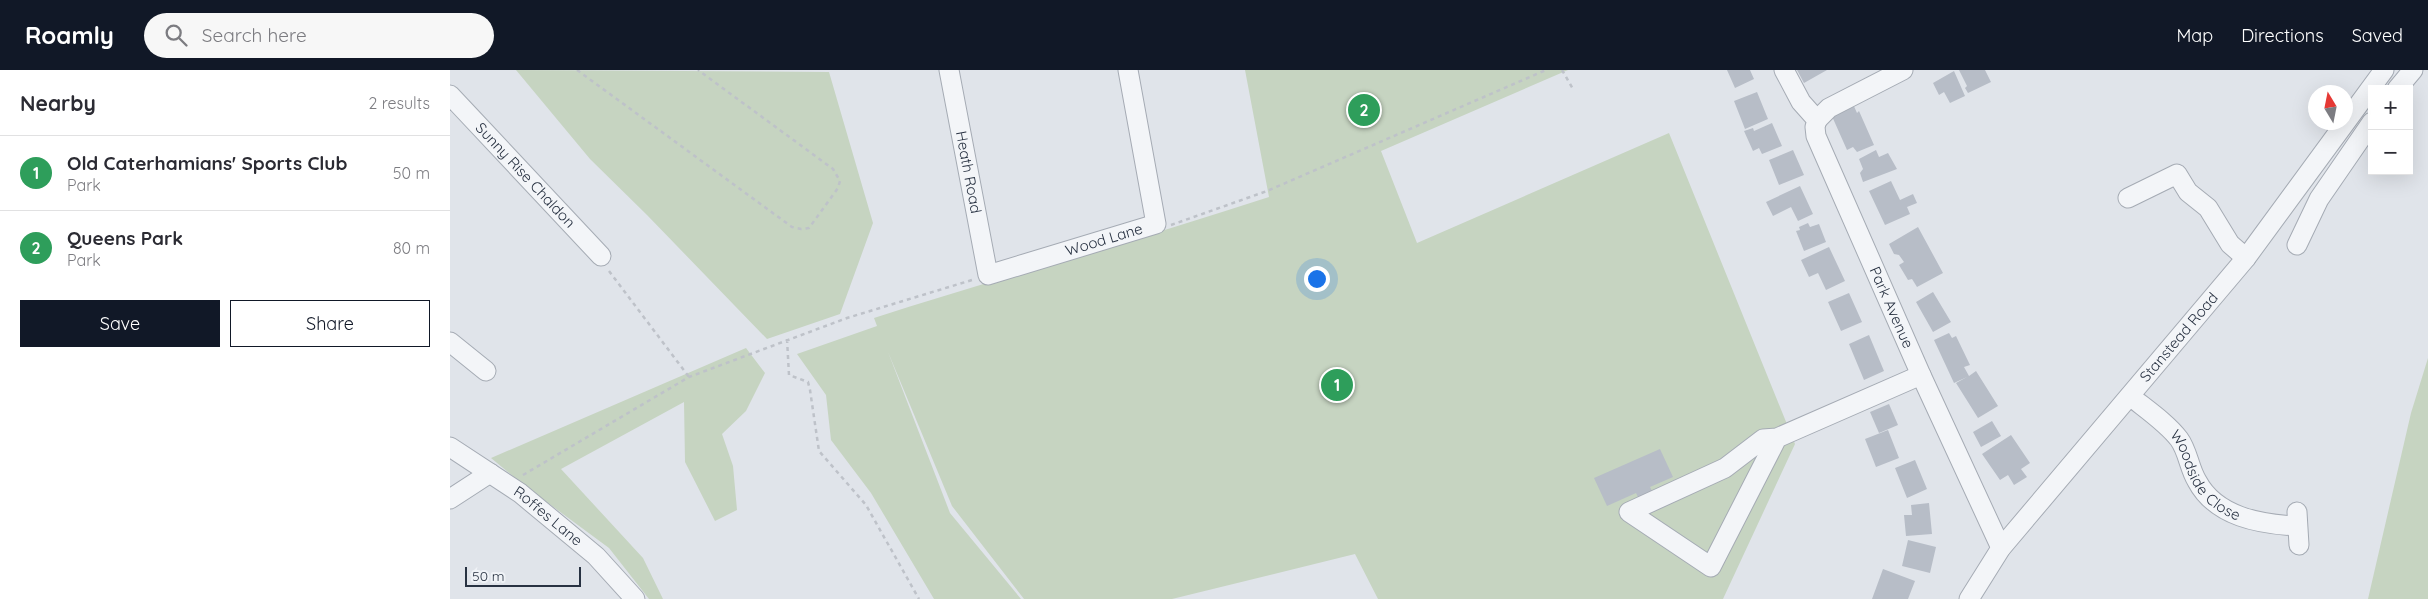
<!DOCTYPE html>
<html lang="en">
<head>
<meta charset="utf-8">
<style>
  :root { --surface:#fff; --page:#f7f7f7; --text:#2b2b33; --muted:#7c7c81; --line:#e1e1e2; --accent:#111827 }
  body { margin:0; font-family:Quicksand,sans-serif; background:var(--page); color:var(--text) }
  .controls { position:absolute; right:15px; top:15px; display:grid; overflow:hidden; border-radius:0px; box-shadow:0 5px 20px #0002 }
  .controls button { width:45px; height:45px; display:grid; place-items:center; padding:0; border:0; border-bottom:1px solid var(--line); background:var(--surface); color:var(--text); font:25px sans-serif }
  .compass { position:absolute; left:1858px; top:15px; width:45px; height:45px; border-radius:50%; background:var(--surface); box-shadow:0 5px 20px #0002; rotate:350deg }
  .scale { position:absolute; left:15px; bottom:12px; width:116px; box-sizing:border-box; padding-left:5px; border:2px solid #283242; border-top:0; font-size:14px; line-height:18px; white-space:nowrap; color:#283242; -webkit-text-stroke:4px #f0f3f7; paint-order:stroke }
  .you { position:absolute; left:866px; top:208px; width:18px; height:18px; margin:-12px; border:4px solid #fff; border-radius:50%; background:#1a73e8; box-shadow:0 0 0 8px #1a73e833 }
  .badge { display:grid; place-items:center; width:32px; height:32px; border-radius:50%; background:var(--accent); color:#fff; font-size:16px; font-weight:700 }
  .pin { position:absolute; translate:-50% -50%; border:2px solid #fff; box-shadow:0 1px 5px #0006 }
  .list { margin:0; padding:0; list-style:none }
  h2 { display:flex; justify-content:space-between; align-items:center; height:65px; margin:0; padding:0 20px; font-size:21px }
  h2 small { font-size:16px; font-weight:400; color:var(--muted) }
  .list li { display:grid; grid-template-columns:32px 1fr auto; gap:15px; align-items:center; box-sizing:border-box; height:75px; padding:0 20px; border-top:1px solid var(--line) }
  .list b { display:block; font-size:19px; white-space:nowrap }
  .list p { margin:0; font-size:16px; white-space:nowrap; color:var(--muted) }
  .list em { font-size:16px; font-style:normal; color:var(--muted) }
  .actions { display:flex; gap:10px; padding:15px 20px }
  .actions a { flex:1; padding:11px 0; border:1px solid var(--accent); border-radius:0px; text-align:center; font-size:18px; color:var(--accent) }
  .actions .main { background:var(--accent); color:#fff }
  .icon { flex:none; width:28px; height:28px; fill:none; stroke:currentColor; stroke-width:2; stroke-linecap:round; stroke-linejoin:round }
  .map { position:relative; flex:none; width:1978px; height:529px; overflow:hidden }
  header { display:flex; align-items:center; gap:30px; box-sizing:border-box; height:70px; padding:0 25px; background:var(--accent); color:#fff }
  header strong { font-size:24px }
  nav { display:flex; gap:28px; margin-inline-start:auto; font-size:18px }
  .search { width:350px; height:45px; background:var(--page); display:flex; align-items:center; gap:12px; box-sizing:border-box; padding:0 18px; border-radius:28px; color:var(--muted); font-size:19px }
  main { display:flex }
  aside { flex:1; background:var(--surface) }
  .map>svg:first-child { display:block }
  .green { fill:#c6d4c1 }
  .building { fill:#b7bdc7 }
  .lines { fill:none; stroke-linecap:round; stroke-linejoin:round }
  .minor-casing { stroke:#a5abb4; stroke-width:21 }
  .path { stroke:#bec2c9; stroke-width:2.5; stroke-dasharray:4 4; stroke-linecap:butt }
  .minor { stroke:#f3f5f8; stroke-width:19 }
  .labels { text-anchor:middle; stroke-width:4.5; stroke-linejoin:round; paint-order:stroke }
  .street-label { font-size:15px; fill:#283242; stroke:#f0f3f7 }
</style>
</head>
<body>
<header>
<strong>Roamly</strong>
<div class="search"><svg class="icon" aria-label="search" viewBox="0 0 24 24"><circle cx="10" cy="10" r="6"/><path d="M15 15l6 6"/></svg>Search here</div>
<nav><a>Map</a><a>Directions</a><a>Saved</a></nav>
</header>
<main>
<aside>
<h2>Nearby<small>2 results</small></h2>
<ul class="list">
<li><span class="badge" style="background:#2e9e5b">1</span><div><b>Old Caterhamians' Sports Club</b><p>Park</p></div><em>50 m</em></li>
<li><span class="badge" style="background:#2e9e5b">2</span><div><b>Queens Park</b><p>Park</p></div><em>80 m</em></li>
</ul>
<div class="actions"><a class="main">Save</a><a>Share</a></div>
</aside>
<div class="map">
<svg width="1978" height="529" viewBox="0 0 1978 529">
  <rect width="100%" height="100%" fill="#e0e4ea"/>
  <path class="green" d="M66,0l313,2 44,151 -33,91 -73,25 -120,-124 -57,-56z
    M795,0h323l-187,81 36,92 252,-110 126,311 -72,155h-345l-23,-45 -183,45h-148l-72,-93 -64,-154 62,161 71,86h-87l-63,-106 -40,-53 -5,-45 -29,-41 80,-28 -3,-8c131,-42 264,-78 395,-121z
    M296,278l19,25 -19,38 -24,23 11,32 4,44 -22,11 -30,-59 -1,-60 -123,67 82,89 20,41h-14l-40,-51 -84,-62 -34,-28z
    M1978,288v241h-60l43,-186z"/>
  <path class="building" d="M1277,0h23l4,9 -19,9z
    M1347,0h30l-23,13z
    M1509,0h26l6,12 -23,11 -3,-5 2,-2z
    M1504,1l11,25 -15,7 -6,-11 -5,3 -6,-12z
    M1307,22l11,27 -23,10 -11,-28z
    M1403,34l4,9 2,-2 15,34 -17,7 -4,-5 -6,3 -16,-36z
    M1322,53l10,23 -20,8 -3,-6 -6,3 -9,-20 9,-3 1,3z
    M1343,80l11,25 -25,10 -10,-25z
    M1426,80l3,7 9,-4 9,16 -34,13 -3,-9 3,-4 -4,-10z
    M1441,111l9,19 13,-6 4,9 -10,4 3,7 -25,11 -16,-34z
    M1350,116l13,28 -15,7 -7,-14 -18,9 -7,-14z
    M1358,153l2,4 9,-3 7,18 -22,9 -8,-20 4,-1 -1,-3z
    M1468,157l25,46 -26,14 -5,-8 -4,1 -9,-15 5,-3 -5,-7 -5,-1 -5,-10z
    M1379,177l16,34 -19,9 -8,-17 -9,4 -8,-17z
    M1483,222l18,30 -18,10 -17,-30z
    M1399,223l13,29 -21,9 -13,-29z
    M1499,263l3,5 4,-2 14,29 -6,2 5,9 7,-5 22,35 -20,12 -22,-35 11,-6 -13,6 -20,-43z
    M1419,265l15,36 -20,9 -15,-36z
    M1439,334l9,21 -19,8 -9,-21z
    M1542,351l9,15 -20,11 -8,-15z
    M1438,360l11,28 -23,9 -11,-28z
    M1561,365l19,28 -9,6 6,8 -13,8 -6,-10 -8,5 -18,-26z
    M1210,379l13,28 -23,10 3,6 -14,6 -3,-6 -29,13 -13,-28z
    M1465,390l12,29 -20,9 -12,-30z
    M1479,433l3,31 -26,2 -2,-21h8l-1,-10z
    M1458,470l28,7 -6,26 -28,-7z
    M1433,499l32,12 -7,18h-36z"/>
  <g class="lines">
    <defs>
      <g id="minor">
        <path id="s1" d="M499,0l39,205 168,-51 -28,-154"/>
        <path id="s2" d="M1334,0l17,32 16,18 -2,7 1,9 105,239 80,173"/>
        <path d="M1947,19l16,-19"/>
        <path id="s3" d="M0,25l151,161"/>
        <path d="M1367,50l12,-12 74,-38"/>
        <path d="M1678,128l49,-24 11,18 20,16 22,36 16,14"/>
        <path d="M1847,175l22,-46 53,-77"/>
        <path d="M0,272l36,29"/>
        <path id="s4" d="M1680,326c16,13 37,27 49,43 9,12 10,29 18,42 19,36 63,43 99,45"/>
        <path d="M1327,368l-66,129 -82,-55 96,-44 38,-29 14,-1 144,-63"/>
        <path id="s5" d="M0,377l70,46 76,63 39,43"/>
        <path d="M0,429l40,-26"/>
        <path d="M1847,442l2,33"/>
        <path id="s6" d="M1519,529l32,-51 245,-290 138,-188"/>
      </g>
    </defs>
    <use href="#minor" class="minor-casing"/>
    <path class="path" d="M127,0l215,157 9,2 8,-1 29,-40 2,-7 -7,-12 -135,-99
      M1112,0l11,19
      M721,155l96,-34 279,-121
      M159,201l80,106
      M337,269l2,36 19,7 2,8 9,61 47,54 53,94
      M73,405l166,-98 158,-59 125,-38"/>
    <use href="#minor" class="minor"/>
  </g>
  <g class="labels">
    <g class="street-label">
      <text dy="5" stroke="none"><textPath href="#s1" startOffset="104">Heath Road</textPath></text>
      <text dy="5" stroke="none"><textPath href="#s3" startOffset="110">Sunny Rise Chaldon</textPath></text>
      <text dy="5" stroke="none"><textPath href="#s1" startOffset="330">Wood Lane</textPath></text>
      <text dy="5" stroke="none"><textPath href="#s2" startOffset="264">Park Avenue</textPath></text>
      <text dy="5" stroke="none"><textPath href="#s6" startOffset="336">Stanstead Road</textPath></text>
      <text dy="5" stroke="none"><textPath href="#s4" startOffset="112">Woodside Close</textPath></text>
      <text dy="5" stroke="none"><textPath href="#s5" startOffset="120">Roffes Lane</textPath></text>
    </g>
  </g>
</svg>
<div class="controls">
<button>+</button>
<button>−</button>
</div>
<svg class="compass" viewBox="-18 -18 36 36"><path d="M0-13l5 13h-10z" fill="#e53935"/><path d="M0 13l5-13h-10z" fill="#7c7c81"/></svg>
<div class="scale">50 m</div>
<div class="you"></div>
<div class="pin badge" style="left:887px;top:315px;background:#2e9e5b">1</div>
<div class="pin badge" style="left:914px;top:40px;background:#2e9e5b">2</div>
</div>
</main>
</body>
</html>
